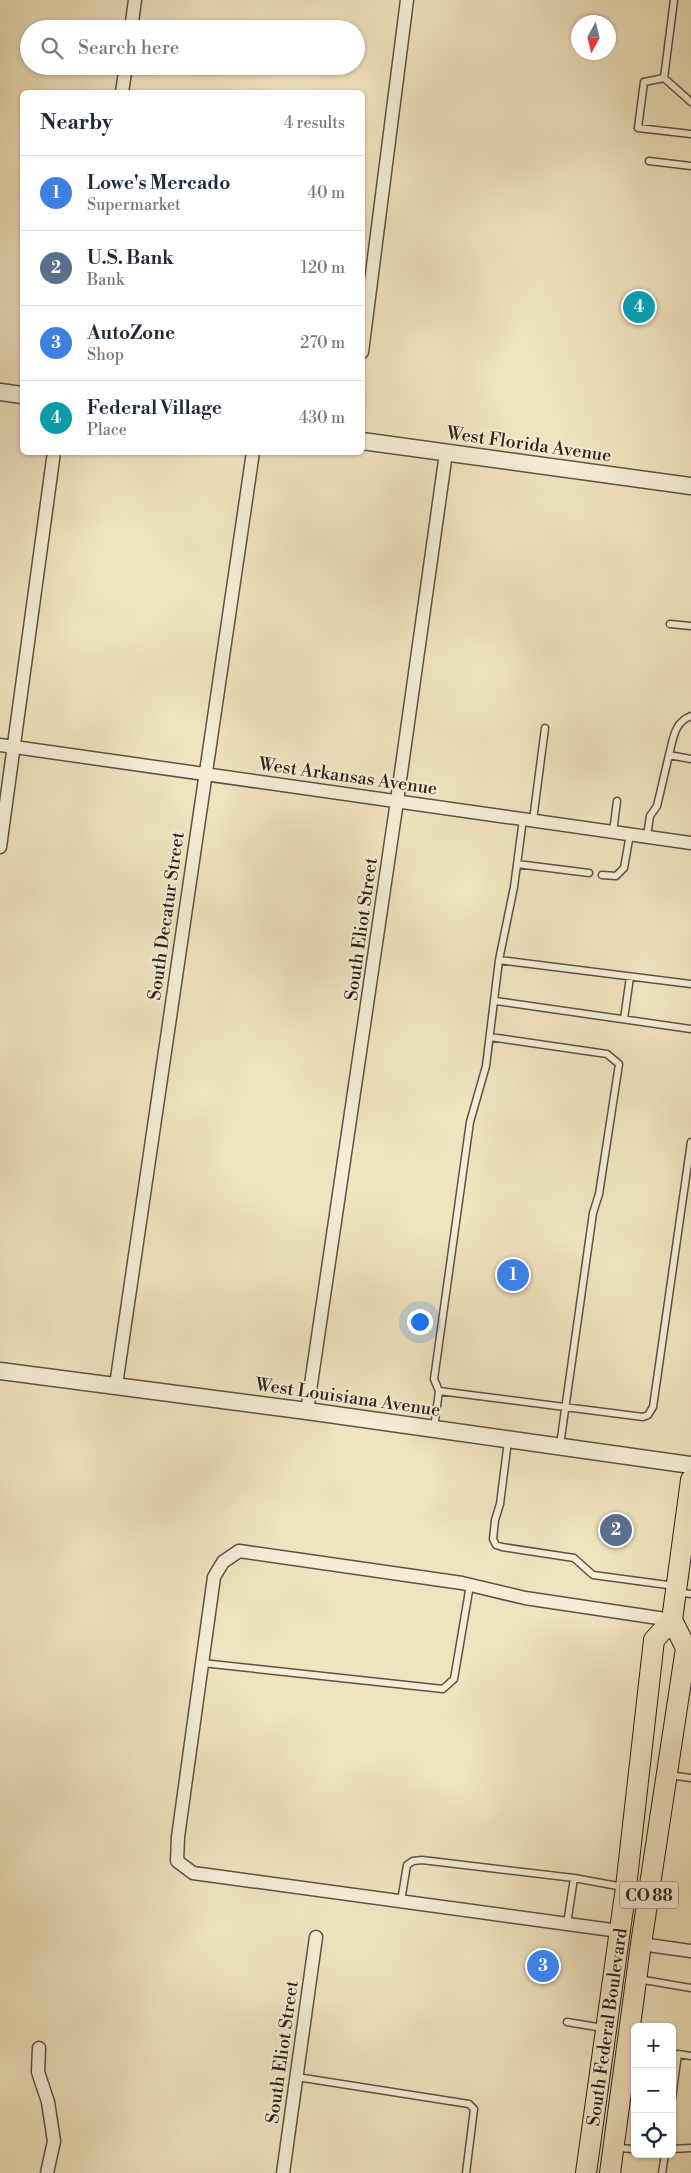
<!DOCTYPE html>
<html lang="en">
<head>
<meta charset="utf-8">
<style>
  :root { --surface:#fff; --page:#f6f6f7; --text:#1f2937; --muted:#747a83; --line:#e0e1e3; --accent:#8f2418 }
  body { margin:0; font-family:"Libre Bodoni",serif; background:var(--page); color:var(--text) }
  .controls { position:absolute; right:15px; bottom:15px; display:grid; overflow:hidden; border-radius:8px; box-shadow:0 1px 4px #0004 }
  .controls button { width:45px; height:45px; display:grid; place-items:center; padding:0; border:0; border-bottom:1px solid var(--line); background:var(--surface); color:var(--text); font:25px sans-serif }
  .compass { position:absolute; left:571px; top:15px; width:45px; height:45px; border-radius:50%; background:var(--surface); box-shadow:0 1px 4px #0004; rotate:188deg }
  .you { position:absolute; left:419px; top:1321px; width:18px; height:18px; margin:-12px; border:4px solid #fff; border-radius:50%; background:#1a73e8; box-shadow:0 0 0 8px #1a73e833 }
  .badge { display:grid; place-items:center; width:32px; height:32px; border-radius:50%; background:var(--accent); color:#fff; font-size:16px; font-weight:700 }
  .pin { position:absolute; translate:-50% -50%; border:2px solid #fff; box-shadow:0 1px 5px #0006 }
  .list { margin:0; padding:0; list-style:none }
  h2 { display:flex; justify-content:space-between; align-items:center; height:65px; margin:0; padding:0 20px; font-size:21px }
  h2 small { font-size:16px; font-weight:400; color:var(--muted) }
  .list li { display:grid; grid-template-columns:32px 1fr auto; gap:15px; align-items:center; box-sizing:border-box; height:75px; padding:0 20px; border-top:1px solid var(--line) }
  .list b { display:block; font-size:19px; white-space:nowrap }
  .list p { margin:0; font-size:16px; white-space:nowrap; color:var(--muted) }
  .list em { font-size:16px; font-style:normal; color:var(--muted) }
  .icon { flex:none; width:28px; height:28px; fill:none; stroke:currentColor; stroke-width:2; stroke-linecap:round; stroke-linejoin:round }
  .map { position:relative; flex:none; width:691px; height:2173px; overflow:hidden }
  .search { position:absolute; background:var(--surface); box-shadow:0 1px 4px #0004; left:20px; top:20px; width:345px; height:55px; display:flex; align-items:center; gap:12px; box-sizing:border-box; padding:0 18px; border-radius:28px; color:var(--muted); font-size:19px }
  .panel { position:absolute; background:var(--surface); box-shadow:0 1px 4px #0004; left:20px; top:90px; width:345px; height:365px; border-radius:8px }
  .map>svg:first-child { display:block }
  .lines { fill:none; stroke-linecap:round; stroke-linejoin:round }
  .service-casing { stroke:#5e5145; stroke-width:9 }
  .minor-casing { stroke:#5e5145; stroke-width:15 }
  .tertiary-casing { stroke:#5e5145; stroke-width:19 }
  .primary-casing { stroke:#2d201c; stroke-width:22 }
  .service { stroke:#f5edd5; stroke-width:6 }
  .minor { stroke:#f5edd5; stroke-width:12 }
  .tertiary { stroke:#f5edd5; stroke-width:16 }
  .primary { stroke:#f0e3bf; stroke-width:20 }
  .labels { text-anchor:middle; stroke-width:4; stroke-linejoin:round; paint-order:stroke }
  .shield { fill:#f5edd5; stroke:#695e54; stroke-width:1 }
  .shield-label { font-size:16px; font-weight:bold; fill:#2d201c }
  .street-label { font-size:18px; fill:#2d201c; stroke:#f5edd5 }
</style>
</head>
<body>
<div class="map">
<svg width="691" height="2173" viewBox="0 0 691 2173">
  <rect width="100%" height="100%" fill="#f0e3bf"/>
  <filter id="stains"><feTurbulence type="fractalNoise" baseFrequency=".004" numOctaves="4"/><feColorMatrix values="0 0 0 0 .2 0 0 0 0 .09 0 0 0 0 .02 0 0 0 .5 -.17"/></filter>
  <radialGradient id="worn" r=".72"><stop offset=".6" stop-color="#630" stop-opacity="0"/><stop offset="1" stop-color="#630" stop-opacity=".3"/></radialGradient>
  <g class="lines">
    <defs>
      <path id="service" d="M674,0l-10,78 27,24
        M664,78l-20,4 -6,46 53,6
        M649,161l42,5
        M670,624l21,2
        M669,755c4,-15 5,-33 22,-39
        M533,820l12,-92
        M613,832l4,-31
        M647,836l3,-20 7,-10 12,-51 22,4
        M517,864l72,9
        M602,875l14,1 8,-8 6,-34
        M499,960l192,24
        M496,1001l195,28
        M624,1019l6,-42
        M490,1037l117,17 12,10 -20,130 -6,19 -33,232
        M439,1391l204,26 5,-2 5,-8 38,-265
        M434,1428l5,-37 -5,-12 36,-257 16,-56 13,-106 15,-73 9,-68
        M508,1441l-8,63 -5,16 -2,19 3,6 6,2 72,11 19,17 82,11
        M677,1592l14,2
        M202,1663l241,26 11,-10 16,-94
        M669,1775l22,3
        M401,1901l6,-36 6,-4 9,-1 152,18 49,9
        M567,1924l7,-46
        M638,1979l53,9
        M567,2022l36,6
        M297,2077l172,27 5,5 -8,64
        M672,2098l6,-44 13,2
        M616,2148l19,1
        M672,2149l19,-1
        M662,2173l3,-19"/>
      <path id="minor" d="M131,29l4,-29
        M122,92l4,-26
        M362,352l45,-352
        M0,745l691,98
        M0,847l54,-395
        M116,1385l137,-933
        M307,1411l90,-610 49,-348
        M619,1931l-426,-58 -16,-12 1,-24 36,-260 9,-15 16,-11 223,32 63,15 147,22
        M641,1944l50,7
        M39,2048l-1,24 10,30 6,39 -7,32
        M283,2173l33,-236"/>
      <path id="tertiary" d="M0,392l22,3
        M362,441l329,45
        M0,1371l307,40 384,54"/>
      <path id="primary" d="M586,2173l40,-286 28,-247 18,-20
        M610,2173l31,-229 45,-296 -14,-28 19,-140"/>
    </defs>
    <use href="#service" class="service-casing"/>
    <use href="#minor" class="minor-casing"/>
    <use href="#tertiary" class="tertiary-casing"/>
    <use href="#primary" class="primary-casing"/>
    <use href="#service" class="service"/>
    <use href="#minor" class="minor"/>
    <use href="#tertiary" class="tertiary"/>
    <use href="#primary" class="primary"/>
  </g>
  <g class="labels">
    <rect class="shield" x="620" y="1881.5" width="58" height="27" rx="4"/>
    <g class="shield-label">
      <text x="649" y="1901">CO 88</text>
    </g>
    <g class="street-label">
      <text transform="translate(529 444) rotate(8)" y="6">West Florida Avenue</text>
      <text transform="translate(348 776) rotate(8)" y="6">West Arkansas Avenue</text>
      <text transform="translate(166 916) rotate(-82)" y="6">South Decatur Street</text>
      <text transform="translate(361 929) rotate(-82)" y="6">South Eliot Street</text>
      <text transform="translate(348 1397) rotate(8)" y="6">West Louisiana Avenue</text>
      <text transform="translate(607 2027) rotate(-82)" y="6">South Federal Boulevard</text>
      <text transform="translate(282 2052) rotate(-82)" y="6">South Eliot Street</text>
    </g>
  </g>
  <rect width="100%" height="100%" filter="url(#stains)"/>
  <rect width="100%" height="100%" fill="url(#worn)"/>
</svg>
<div class="controls">
<button>+</button>
<button>−</button>
<button><svg class="icon" aria-label="locate" viewBox="0 0 24 24"><circle cx="12" cy="12" r="6"/><path d="M12 2v4M12 18v4M2 12h4M18 12h4"/></svg></button>
</div>
<svg class="compass" viewBox="-18 -18 36 36"><path d="M0-13l5 13h-10z" fill="#e53935"/><path d="M0 13l5-13h-10z" fill="#747a83"/></svg>
<div class="you"></div>
<div class="pin badge" style="left:513px;top:1275px;background:#3f7fe0">1</div>
<div class="pin badge" style="left:616px;top:1530px;background:#5c6f8a">2</div>
<div class="pin badge" style="left:543px;top:1966px;background:#3f7fe0">3</div>
<div class="pin badge" style="left:639px;top:307px;background:#0f9aa8">4</div>
<div class="search"><svg class="icon" aria-label="search" viewBox="0 0 24 24"><circle cx="10" cy="10" r="6"/><path d="M15 15l6 6"/></svg>Search here</div>
<section class="panel">
<h2>Nearby<small>4 results</small></h2>
<ul class="list">
<li><span class="badge" style="background:#3f7fe0">1</span><div><b>Lowe's Mercado</b><p>Supermarket</p></div><em>40 m</em></li>
<li><span class="badge" style="background:#5c6f8a">2</span><div><b>U.S. Bank</b><p>Bank</p></div><em>120 m</em></li>
<li><span class="badge" style="background:#3f7fe0">3</span><div><b>AutoZone</b><p>Shop</p></div><em>270 m</em></li>
<li><span class="badge" style="background:#0f9aa8">4</span><div><b>Federal Village</b><p>Place</p></div><em>430 m</em></li>
</ul>
</section>
</div>
</body>
</html>
